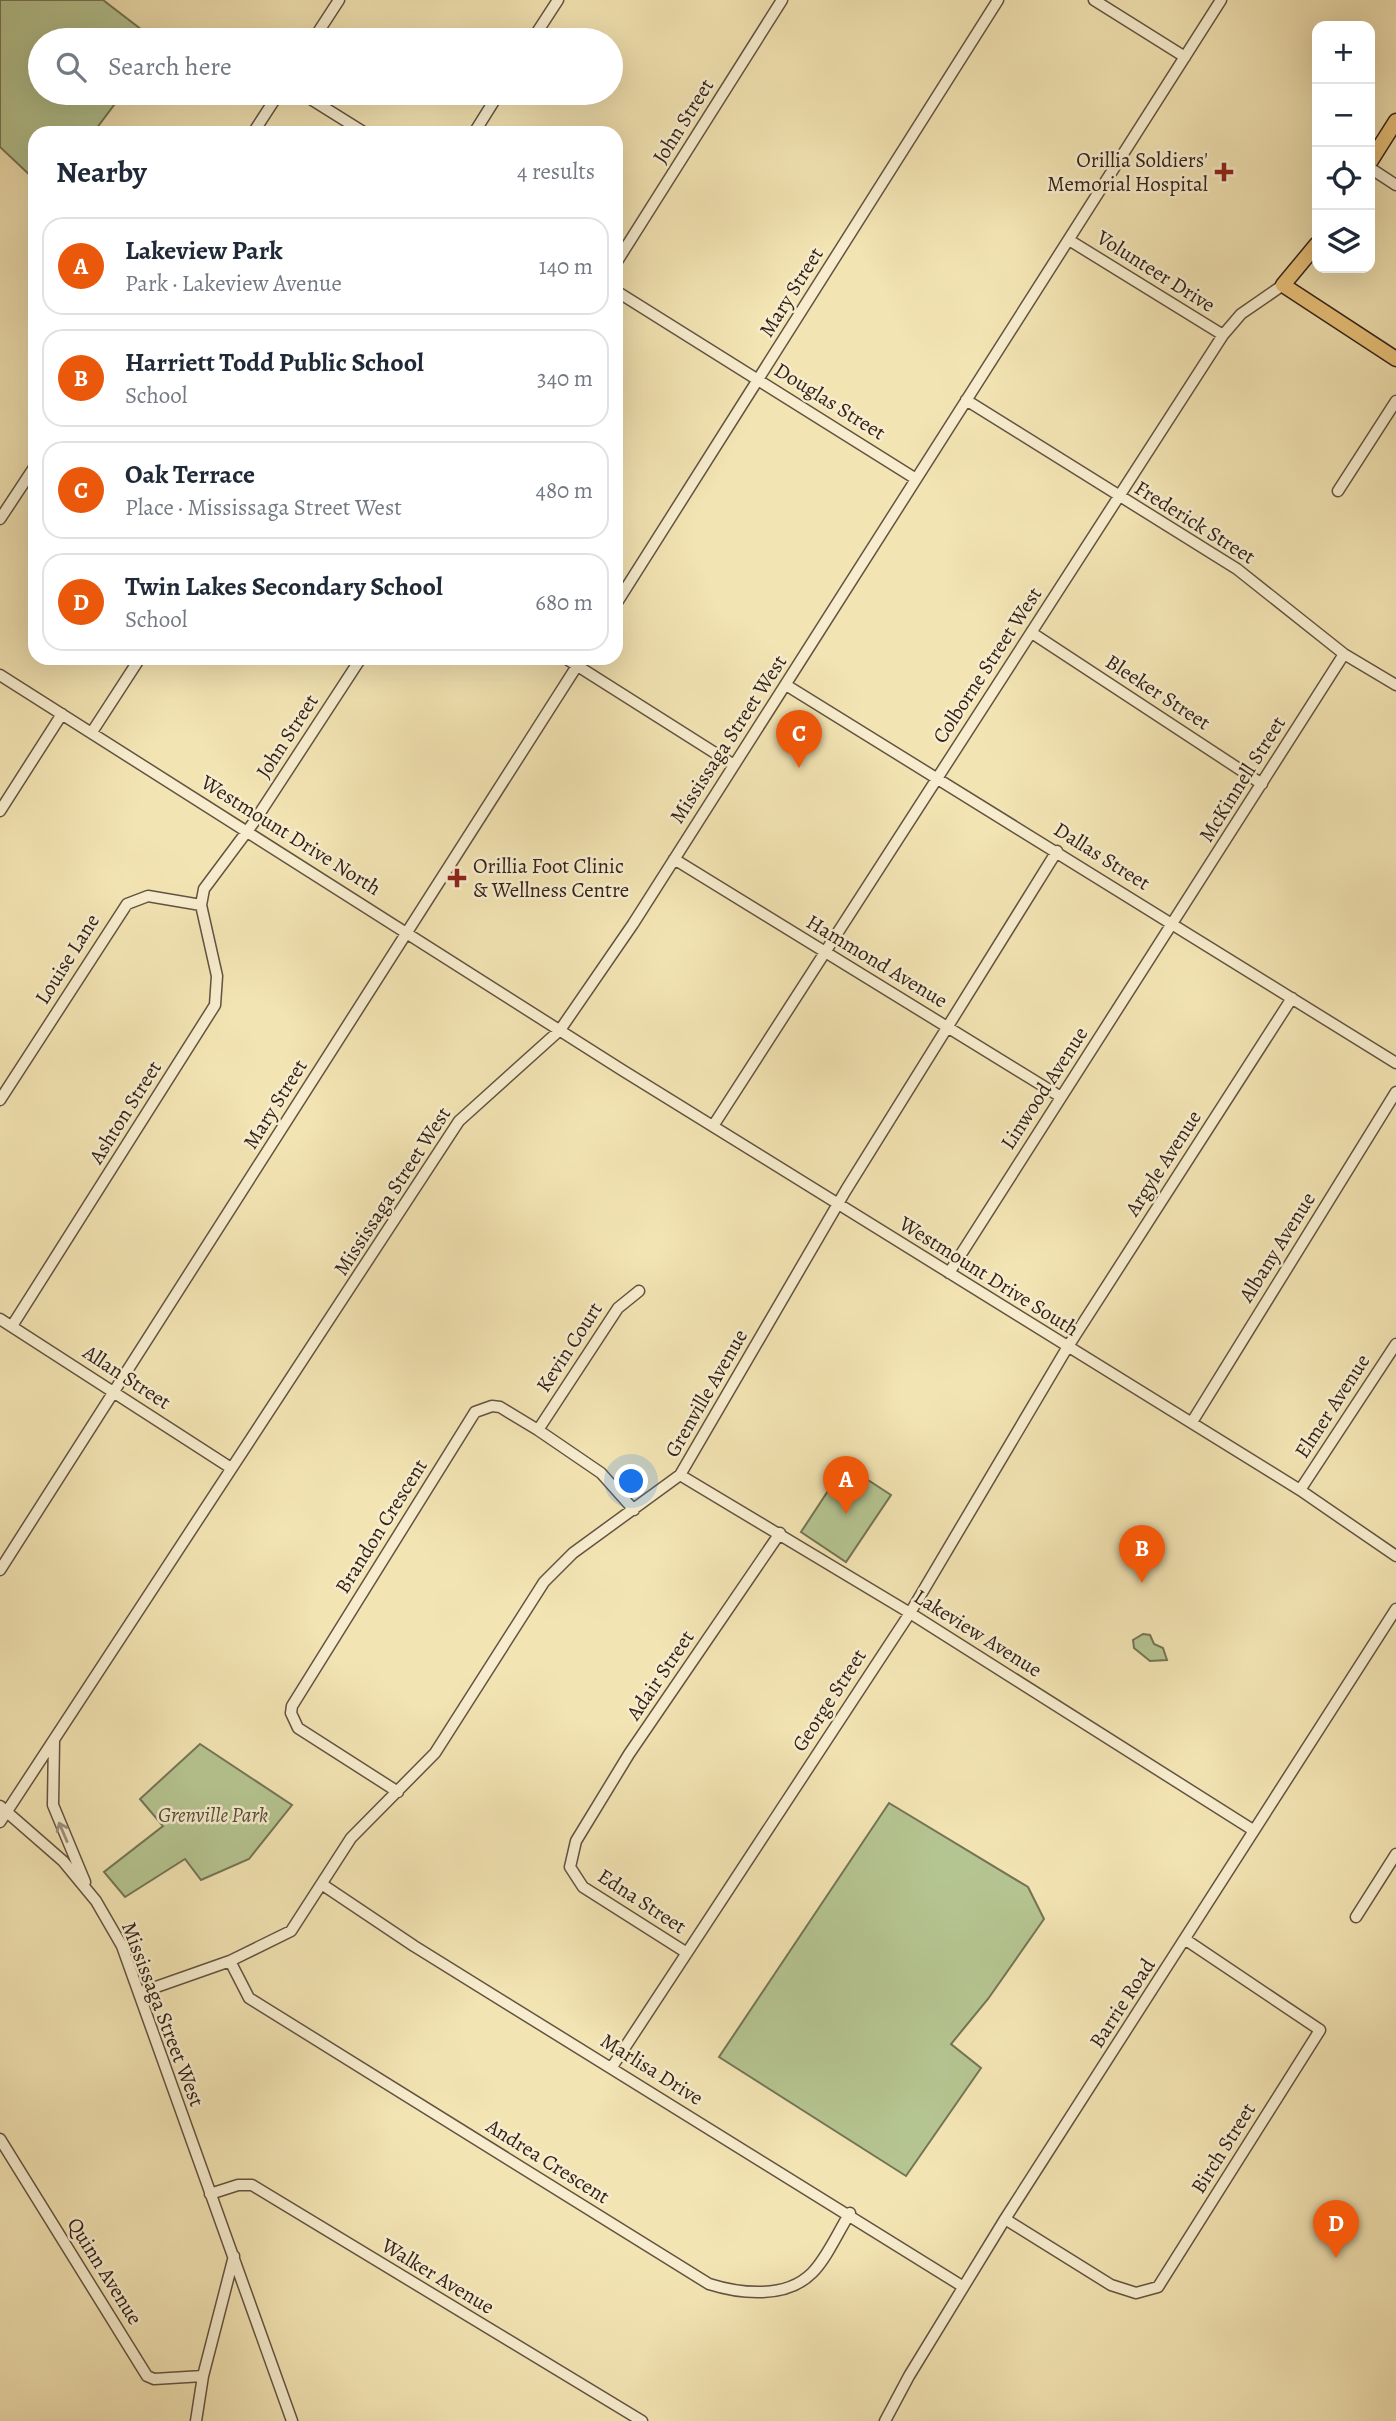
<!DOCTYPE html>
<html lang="en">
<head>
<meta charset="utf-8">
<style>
  :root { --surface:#fff; --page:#f2f2f3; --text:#1f2937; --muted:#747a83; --line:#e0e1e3; --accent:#ea580c }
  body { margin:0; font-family:Alegreya,serif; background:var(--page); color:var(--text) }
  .controls { position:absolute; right:21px; top:21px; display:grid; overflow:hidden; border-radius:14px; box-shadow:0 7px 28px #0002 }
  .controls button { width:63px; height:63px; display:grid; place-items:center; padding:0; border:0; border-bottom:2px solid var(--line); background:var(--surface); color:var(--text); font:35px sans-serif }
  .you { position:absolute; left:632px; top:1482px; width:24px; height:24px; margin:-18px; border:5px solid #fff; border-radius:50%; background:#1a73e8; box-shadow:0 0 0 10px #1a73e833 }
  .badge { display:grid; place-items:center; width:46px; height:46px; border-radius:50%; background:var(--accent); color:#fff; font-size:23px; font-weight:700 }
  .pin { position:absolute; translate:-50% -58px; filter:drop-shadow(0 2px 4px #0008) }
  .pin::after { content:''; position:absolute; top:37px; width:24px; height:21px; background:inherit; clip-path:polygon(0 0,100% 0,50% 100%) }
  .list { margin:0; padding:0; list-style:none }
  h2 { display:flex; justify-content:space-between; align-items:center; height:91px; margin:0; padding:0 28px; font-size:30px }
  h2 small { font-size:23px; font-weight:400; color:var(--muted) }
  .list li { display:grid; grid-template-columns:46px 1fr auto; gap:21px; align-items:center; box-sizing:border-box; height:98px; margin:0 14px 14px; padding:0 14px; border:2px solid var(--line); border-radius:21px }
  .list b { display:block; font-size:26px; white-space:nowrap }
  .list p { margin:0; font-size:23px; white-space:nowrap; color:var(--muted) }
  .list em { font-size:23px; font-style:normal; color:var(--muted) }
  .icon { flex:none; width:38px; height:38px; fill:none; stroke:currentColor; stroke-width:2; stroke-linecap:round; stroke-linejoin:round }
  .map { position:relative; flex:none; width:1396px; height:2421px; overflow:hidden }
  .search { position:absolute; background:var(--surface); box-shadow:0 7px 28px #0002; left:28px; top:28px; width:595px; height:77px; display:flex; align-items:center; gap:18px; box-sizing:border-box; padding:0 24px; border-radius:38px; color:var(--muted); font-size:26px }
  .panel { position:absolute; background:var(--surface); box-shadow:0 7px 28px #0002; left:28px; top:126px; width:595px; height:539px; border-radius:21px }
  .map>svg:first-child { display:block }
  .green { fill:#b5c591; stroke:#747456; stroke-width:2 }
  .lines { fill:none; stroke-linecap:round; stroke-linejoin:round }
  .minor-casing { stroke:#635342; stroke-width:13 }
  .major-casing { stroke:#33231c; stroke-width:17 }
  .minor { stroke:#f7edce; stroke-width:10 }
  .major { stroke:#eac27a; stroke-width:14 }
  .oneway { stroke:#9f927e }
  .poi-dot { fill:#8f2418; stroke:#f7edce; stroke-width:2.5 }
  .labels { text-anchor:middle; stroke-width:5; stroke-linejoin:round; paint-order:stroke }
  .street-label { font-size:21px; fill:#33231c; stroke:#f7edce }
  .poi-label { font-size:21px; fill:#33231c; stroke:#f7edce; text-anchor:end }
  .park-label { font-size:21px; font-style:italic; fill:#544c39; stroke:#f7edce }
</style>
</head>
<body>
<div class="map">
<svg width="1396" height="2421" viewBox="0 0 1396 2421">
  <rect width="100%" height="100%" fill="#f3e4b3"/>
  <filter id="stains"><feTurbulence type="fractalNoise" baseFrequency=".00286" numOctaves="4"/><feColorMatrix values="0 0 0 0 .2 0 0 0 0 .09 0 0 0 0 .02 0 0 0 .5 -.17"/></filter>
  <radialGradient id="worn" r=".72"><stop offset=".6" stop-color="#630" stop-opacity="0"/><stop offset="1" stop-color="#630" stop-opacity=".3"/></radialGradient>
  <path class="green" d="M0,0h103l52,40h-115v53h83l-30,40h-58v47l-35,-33z
    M845,1465l46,30 -45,67 -45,-30z
    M1143,1634l7,1 4,9 9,4 4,12 -17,1 -16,-13 -1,-8z
    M200,1744l92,61 -43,54 -48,21 -16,-21 -60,38 -21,-25 59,-46 -23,-27z
    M889,1803l139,84 16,32 -56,80 -37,45 30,24 -75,108 -187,-119z"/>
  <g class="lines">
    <defs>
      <path id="minor" d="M1094,0l91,57
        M313,40l26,-40
        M532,40l26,-40
        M301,93l64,40
        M253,133l26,-40
        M474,133l25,-40
        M1370,168l26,17
        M1069,240l154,95
        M616,263l166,-263
        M616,291l300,188
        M966,400l271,169 107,85 52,31
        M1338,491l58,-90
        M0,519l35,-53
        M616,604l382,-604
        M1032,633l230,151
        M565,658l169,107
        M0,675l622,395 678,420 96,66
        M786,685l610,378
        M92,732l48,-74
        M0,811l62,-97
        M674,859l387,238
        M0,1100l127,-196 21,-8 53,9
        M713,1126l510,-791 18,-21 42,-29
        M949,1273l395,-619
        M0,1319l231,149
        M12,1326l203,-321 2,-29 -16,-71 3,-16 50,-67 107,-164
        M1192,1422l204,-330
        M538,1430l80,-122 21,-17
        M680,1475l230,138 343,217
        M1300,1490l96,-146
        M0,1570l582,-912
        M54,1741l-1,64 32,77
        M398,1792l-100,-64 -7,-15 1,-7 183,-294 17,-6 8,1 38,23 63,43 33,37
        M0,1806l63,55 33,40 26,45 170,475
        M0,1822l459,-701 101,-91 73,-106 588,-924
        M323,1885l91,61 548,340
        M1356,1917l40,-63
        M687,1953l-104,-66 -13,-20 6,-26 53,-87 151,-221
        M230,1961l19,37 460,286c32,10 77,15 103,-11 15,-15 26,-41 38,-60
        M139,1993l91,-32 61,-30 60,-93 84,-85 109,-171 29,-29 107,-78 166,-285 211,-339
        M612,2067l298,-454 157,-265 225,-350
        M0,2139l147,237 7,3 49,-3
        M210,2194l28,-9h14l390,236
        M1005,2219l106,66 25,8 22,-6 162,-257 -134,-90
        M196,2421l7,-45 31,-120
        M885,2421l24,-45 96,-157 391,-610"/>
      <path id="major" d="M1370,162l26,-41
        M1317,244l-34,41 113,74"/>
    </defs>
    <use href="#minor" class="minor-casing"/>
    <use href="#major" class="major-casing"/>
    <use href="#minor" class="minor"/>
    <use href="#major" class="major"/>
  </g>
  <defs><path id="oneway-shaft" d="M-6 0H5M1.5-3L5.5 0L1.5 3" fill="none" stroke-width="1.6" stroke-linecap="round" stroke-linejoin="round" transform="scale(1.75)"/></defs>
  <use class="oneway" href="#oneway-shaft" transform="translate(63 1832) rotate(-113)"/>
  <g class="poi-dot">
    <path d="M1220.5 161.5h7v7h7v7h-7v7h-7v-7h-7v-7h7z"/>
    <path d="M453.5 867.5h7v7h7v7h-7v7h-7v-7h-7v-7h7z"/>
  </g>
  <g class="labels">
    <g class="street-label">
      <text transform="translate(683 121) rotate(-58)" y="7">John Street</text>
      <text transform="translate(1156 271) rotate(32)" y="7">Volunteer Drive</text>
      <text transform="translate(791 292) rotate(-58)" y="7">Mary Street</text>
      <text transform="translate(830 401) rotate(32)" y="7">Douglas Street</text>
      <text transform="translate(1195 522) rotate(32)" y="7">Frederick Street</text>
      <text transform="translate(987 665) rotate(-57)" y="7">Colborne Street West</text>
      <text transform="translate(1158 692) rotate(33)" y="7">Bleeker Street</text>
      <text transform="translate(287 736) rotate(-57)" y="7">John Street</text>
      <text transform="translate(728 739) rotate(-57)" y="7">Mississaga Street West</text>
      <text transform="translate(1242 779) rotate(-58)" y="7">McKinnell Street</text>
      <text transform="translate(291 835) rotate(32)" y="7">Westmount Drive North</text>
      <text transform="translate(1102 856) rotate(32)" y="7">Dallas Street</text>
      <text transform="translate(67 959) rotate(-58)" y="7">Louise Lane</text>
      <text transform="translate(877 961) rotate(31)" y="7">Hammond Avenue</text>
      <text transform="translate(1044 1088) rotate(-57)" y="7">Linwood Avenue</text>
      <text transform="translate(275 1104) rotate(-58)" y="7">Mary Street</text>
      <text transform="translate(125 1112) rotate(-58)" y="7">Ashton Street</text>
      <text transform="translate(1163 1163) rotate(-57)" y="7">Argyle Avenue</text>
      <text transform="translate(392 1191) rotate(-57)" y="7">Mississaga Street West</text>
      <text transform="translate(1277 1247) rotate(-58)" y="7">Albany Avenue</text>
      <text transform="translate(989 1276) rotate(32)" y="7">Westmount Drive South</text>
      <text transform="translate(569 1347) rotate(-57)" y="7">Kevin Court</text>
      <text transform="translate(127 1377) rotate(33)" y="7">Allan Street</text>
      <text transform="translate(706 1393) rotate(-60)" y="7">Grenville Avenue</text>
      <text transform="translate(1332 1406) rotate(-57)" y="7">Elmer Avenue</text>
      <text transform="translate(381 1526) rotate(-58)" y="7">Brandon Crescent</text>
      <text transform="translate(978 1633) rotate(32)" y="7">Lakeview Avenue</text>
      <text transform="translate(660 1675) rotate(-56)" y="7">Adair Street</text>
      <text transform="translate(829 1700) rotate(-57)" y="7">George Street</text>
      <text transform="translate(642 1901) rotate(33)" y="7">Edna Street</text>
      <text transform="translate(1122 2003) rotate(-57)" y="7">Barrie Road</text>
      <text transform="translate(163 2014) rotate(69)" y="7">Mississaga Street West</text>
      <text transform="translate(652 2069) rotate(32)" y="7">Marlisa Drive</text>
      <text transform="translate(1223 2148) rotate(-58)" y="7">Birch Street</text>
      <text transform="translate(548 2161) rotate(32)" y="7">Andrea Crescent</text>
      <text transform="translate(105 2271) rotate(58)" y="7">Quinn Avenue</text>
      <text transform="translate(438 2276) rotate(31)" y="7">Walker Avenue</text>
    </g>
    <g class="poi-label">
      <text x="1208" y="167">Orillia Soldiers'<tspan x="1208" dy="24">Memorial Hospital</tspan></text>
      <text x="473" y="873" text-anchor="start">Orillia Foot Clinic<tspan x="473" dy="24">&amp; Wellness Centre</tspan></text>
    </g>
    <g class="park-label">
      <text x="213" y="1822">Grenville Park</text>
    </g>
  </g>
  <rect width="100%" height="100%" filter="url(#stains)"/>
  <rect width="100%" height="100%" fill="url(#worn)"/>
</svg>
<div class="controls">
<button>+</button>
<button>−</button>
<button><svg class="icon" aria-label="locate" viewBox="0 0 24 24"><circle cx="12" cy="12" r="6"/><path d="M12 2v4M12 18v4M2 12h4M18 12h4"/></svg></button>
<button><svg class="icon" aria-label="layers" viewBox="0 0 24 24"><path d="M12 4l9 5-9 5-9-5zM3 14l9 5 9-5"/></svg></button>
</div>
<div class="you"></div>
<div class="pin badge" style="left:846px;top:1514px">A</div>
<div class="pin badge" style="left:1142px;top:1583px">B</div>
<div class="pin badge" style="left:799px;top:768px">C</div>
<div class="pin badge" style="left:1336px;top:2258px">D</div>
<div class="search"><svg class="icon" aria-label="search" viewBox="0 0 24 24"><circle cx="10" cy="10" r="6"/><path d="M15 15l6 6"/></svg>Search here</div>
<section class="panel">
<h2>Nearby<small>4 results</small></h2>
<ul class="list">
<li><span class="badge">A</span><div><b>Lakeview Park</b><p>Park · Lakeview Avenue</p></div><em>140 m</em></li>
<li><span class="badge">B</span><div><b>Harriett Todd Public School</b><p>School</p></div><em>340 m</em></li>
<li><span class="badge">C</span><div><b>Oak Terrace</b><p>Place · Mississaga Street West</p></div><em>480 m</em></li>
<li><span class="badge">D</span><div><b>Twin Lakes Secondary School</b><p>School</p></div><em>680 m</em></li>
</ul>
</section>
</div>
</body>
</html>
